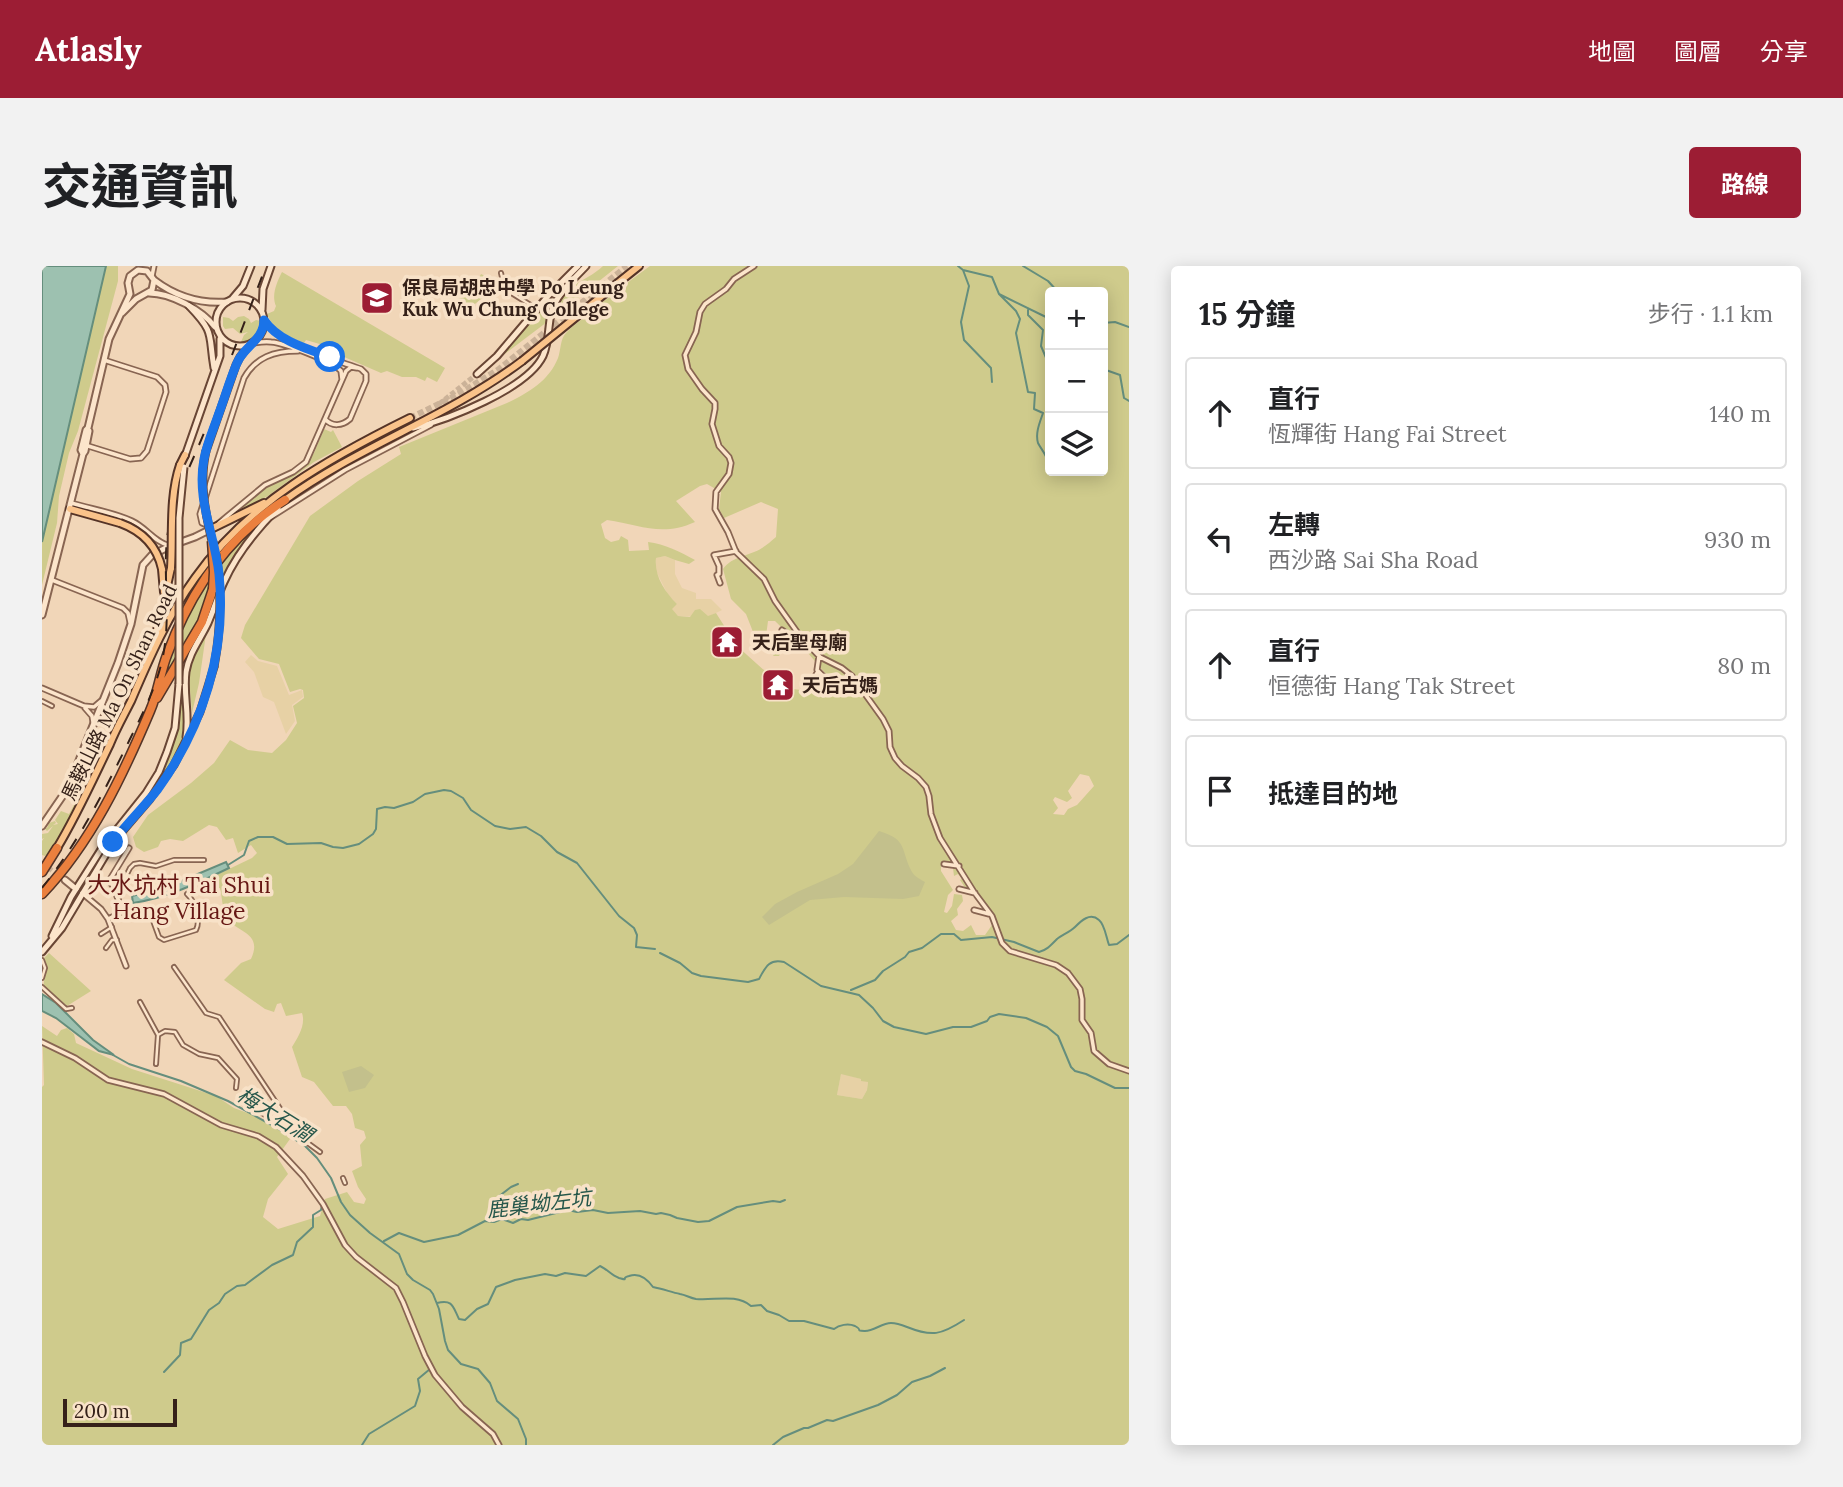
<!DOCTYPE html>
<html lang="zh-TW">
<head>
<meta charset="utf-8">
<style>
  :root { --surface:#fff; --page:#f2f2f2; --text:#202124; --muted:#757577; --line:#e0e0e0; --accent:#9c1d34 }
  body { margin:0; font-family:Lora,"Noto Sans TC",serif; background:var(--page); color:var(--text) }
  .controls { position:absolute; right:21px; top:21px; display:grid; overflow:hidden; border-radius:7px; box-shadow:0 4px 18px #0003 }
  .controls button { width:63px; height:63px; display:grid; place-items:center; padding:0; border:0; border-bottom:2px solid var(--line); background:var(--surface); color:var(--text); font:35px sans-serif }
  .scale { position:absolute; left:21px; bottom:18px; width:114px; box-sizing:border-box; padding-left:7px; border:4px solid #352119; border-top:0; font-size:19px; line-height:24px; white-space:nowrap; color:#352119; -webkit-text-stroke:5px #f8e2c8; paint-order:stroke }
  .stop { position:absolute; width:21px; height:21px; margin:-16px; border:5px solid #1a73e8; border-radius:50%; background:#fff }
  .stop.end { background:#1a73e8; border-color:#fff; box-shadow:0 2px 7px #0008 }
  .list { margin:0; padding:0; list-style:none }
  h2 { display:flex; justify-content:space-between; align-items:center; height:91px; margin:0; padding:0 28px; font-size:30px }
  h2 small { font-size:23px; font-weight:400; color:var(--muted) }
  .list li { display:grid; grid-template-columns:46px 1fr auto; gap:21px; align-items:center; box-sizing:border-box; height:112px; margin:0 14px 14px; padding:0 14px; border:2px solid var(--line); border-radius:7px }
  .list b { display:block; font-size:26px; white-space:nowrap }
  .list p { margin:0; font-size:23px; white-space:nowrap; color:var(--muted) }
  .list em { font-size:23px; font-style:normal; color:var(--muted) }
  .icon { flex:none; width:38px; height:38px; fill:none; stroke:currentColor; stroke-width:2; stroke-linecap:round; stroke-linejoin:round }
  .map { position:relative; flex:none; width:1087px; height:1179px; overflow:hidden; border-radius:7px }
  header { display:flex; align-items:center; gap:42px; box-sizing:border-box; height:98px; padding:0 35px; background:var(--accent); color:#fff }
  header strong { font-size:33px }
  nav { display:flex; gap:38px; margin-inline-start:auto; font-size:24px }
  .intro { display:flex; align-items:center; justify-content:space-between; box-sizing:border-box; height:168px; padding:0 42px }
  h1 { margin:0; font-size:49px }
  .button { padding:18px 32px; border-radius:7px; background:var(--accent); color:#fff; font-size:24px; font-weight:700 }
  main { display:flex; gap:42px; padding:0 42px }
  aside { flex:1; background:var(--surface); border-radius:7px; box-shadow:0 4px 18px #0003 }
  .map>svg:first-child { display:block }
  .farmland { fill:#e7d1a5 }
  .green { fill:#cfcb8c; fill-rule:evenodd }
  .cemetery { fill:#c3c08c }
  .water { fill:#9dc1b0; stroke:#658e7d; stroke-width:2 }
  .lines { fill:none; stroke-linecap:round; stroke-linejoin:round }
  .stream { stroke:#658e7d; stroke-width:2 }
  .tertiary-tunnel { stroke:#cbb298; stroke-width:5; stroke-dasharray:5 2.5; stroke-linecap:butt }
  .secondary-tunnel { stroke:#cbb298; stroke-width:5; stroke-dasharray:5 2.5; stroke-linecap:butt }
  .primary-tunnel { stroke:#cbb298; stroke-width:6; stroke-dasharray:6 3; stroke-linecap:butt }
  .pedestrian-casing { stroke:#886552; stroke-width:6 }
  .minor-casing { stroke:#886552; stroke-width:7 }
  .tertiary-casing { stroke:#886552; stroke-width:9 }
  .secondary-casing { stroke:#694635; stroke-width:9 }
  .primary-casing { stroke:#553427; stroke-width:10 }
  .motorway-casing { stroke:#553427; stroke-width:11 }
  .pedestrian { stroke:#fce5cb; stroke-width:2.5 }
  .minor { stroke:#fce5cb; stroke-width:3.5 }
  .tertiary { stroke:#fce5cb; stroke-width:5 }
  .secondary { stroke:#fce5cb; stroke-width:5 }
  .primary { stroke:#fac38a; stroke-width:6 }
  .motorway { stroke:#eb803e; stroke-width:8 }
  .rail { stroke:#352119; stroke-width:2; stroke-dasharray:12 12; stroke-linecap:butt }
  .secondary-bridge-casing { stroke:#694635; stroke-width:9; stroke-linecap:butt }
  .primary-bridge-casing { stroke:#553427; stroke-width:10; stroke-linecap:butt }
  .motorway-bridge-casing { stroke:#553427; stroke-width:11; stroke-linecap:butt }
  .secondary-bridge { stroke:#fce5cb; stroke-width:5 }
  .primary-bridge { stroke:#fac38a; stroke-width:6 }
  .motorway-bridge { stroke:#eb803e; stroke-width:8 }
  .route { stroke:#1a73e8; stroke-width:9 }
  .labels { text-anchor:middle; stroke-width:7; stroke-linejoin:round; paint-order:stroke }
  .poi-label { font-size:19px; font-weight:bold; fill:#352119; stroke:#f8e2c8; text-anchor:start }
  .street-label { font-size:19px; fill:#352119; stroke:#f8e2c8 }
  .water-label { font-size:21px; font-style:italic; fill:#26574b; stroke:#f8e2c8 }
  .quarter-label { font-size:23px; fill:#661714; stroke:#f8e2c8 }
</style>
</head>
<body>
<header>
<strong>Atlasly</strong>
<nav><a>地圖</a><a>圖層</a><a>分享</a></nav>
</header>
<div class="intro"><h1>交通資訊</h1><a class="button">路線</a></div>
<main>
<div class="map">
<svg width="1087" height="1179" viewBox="0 0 1087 1179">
  <rect width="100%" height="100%" fill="#f1d6b8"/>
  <path class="farmland" d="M623,290l10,4v14l7,14 14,5v6h15l11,11 -14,7 -30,-1 -7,-7 6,-5 -9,-9 -13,-26 1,-11z
    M209,389l7,6 19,5 12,29 13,-5 1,7 -11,8 3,16 -9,13 -12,-32 -11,-5 -9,-25 -9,-10z
    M799,807l20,6v2h7l-1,9 -5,9 -25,-4z"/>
  <path class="green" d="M64,0h12v15l-40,150 -9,22 -10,43 -2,27 -15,62v-43z
    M561,0h15l-64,51c4,-32 30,-33 49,-51z
    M608,0h479v1179h-1087v-358l2,-2 -2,-59 15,10 4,-6 6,-2 7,6 2,9 56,26 84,27 18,12 19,7 20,10 17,14 -13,18 11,17 -20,25 -5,18 15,12 42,-13 5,-17 22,-7 7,10 10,2 2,-5 -8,-12 -6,-16 10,-5 -2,-21 6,-7 -2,-7 -9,-3 -3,-14 -6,-8h-13l-19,-24 -12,-5 -10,-30c6,-10 14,-22 10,-34l-16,3 -5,-13 -4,1 -3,8 -9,-3 -41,-29 17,-17 10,-4c13,-28 -17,-26 -25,-43 -4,-9 -4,-20 -6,-28h-9l-5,-4v-4l46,-22 5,-5 -6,-8 -13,8 -5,-15 -7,2 -9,-13 -8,-2 -26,16 -13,-2 -9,2 -3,6 -14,5 -8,-5 -3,-10 15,-22 43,-32 23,-20 16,-23 18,10 24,3 14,-13 11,-17 -4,-17 11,-8 -1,-8 -3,-1 -10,3 -11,-28 -20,-5 -18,-21 4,-13 65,-109 48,-35 43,-27 -2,-7 108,-44c21,-10 42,-22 51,-45 3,-8 2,-19 8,-25 6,-7 14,-12 20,-17 21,-18 42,-34 64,-50zM1008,26h53v179h-53zM665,218l14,8 -2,17 5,9 37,-16 17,7 -2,28c-5,4 -9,8 -14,11 -12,8 -30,8 -39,21l8,30 15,15 11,28 17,14h5l4,-7 -5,-7 -12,-6 2,-15h7l33,32 28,33 -9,7 -43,-5 -47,-42 -21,-33 -8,3 -8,-7 -5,1 -5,7 -12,-1 -6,-7 5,-5c-12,-12 -23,-28 -21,-46l9,-2 10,4 14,4 6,-4c-15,-8 -30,-16 -47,-18l1,8 -20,1 -1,-11 -7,-4 -2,4 -8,2 -6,-4 -4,-14 6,-4c33,5 55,17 88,2l-19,-21 24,-15zM1038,508l9,2 5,10 -17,19 -9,4 -4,6 -11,-1 5,-6 -5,-8 2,-3 12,5 5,-4 -4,-7zM899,597h8l4,5 1,8 4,-2 4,5 -2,1 6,9 3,-2 21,30 2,8 -7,10h-9l-5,-10 -8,6 -7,-1 -5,-9 7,-6 -1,-6 6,-8 -1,-6 -8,-1 -2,12 -5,7 -3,-1 4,-17 5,-5 -12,-19zM799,808l20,5v2l7,1 -1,8 -5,9 -25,-4z
    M240,6l163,96 -8,14 -10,-5 -2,4 -9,-4h-14l-15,-6 -6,2 -46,-20 -12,-8 -17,-5 -2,3c-16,-7 -30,-12 -37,-29l7,-3 2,-5c-5,-11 1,-24 6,-34z
    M439,8l8,4 2,13 -31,25 -14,-6 3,-7 22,-9z
    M516,26l1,1 -8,12 -4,17 -53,40c23,-22 41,-48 64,-70z
    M202,50l5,3 2,4 5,-3 5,1c1,13 -7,22 -20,21l3,-7 4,-3 -8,2 -7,-6 -8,1 -2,-3v-9l6,1 4,3 5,-4z
    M282,163l7,3 2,-2 9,17 -28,15 -46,34 -40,22 36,-29 41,-23 9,-13z
    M214,260l-28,41 -15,35 -47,76 -2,-1c16,-46 36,-92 68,-129 7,-8 16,-15 24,-22z
    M164,368l-7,49 -7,30 -2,-23 -2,2c-1,-23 6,-39 18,-58z
    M142,404c1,21 4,42 0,63 -4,21 -20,42 -32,59l21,-49 7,-29 2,-40z
    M47,513l-6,16 -7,10 1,4 -19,28 -4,10 -4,2v4l-5,3 -3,-1v-14l2,-3 -2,1v-5l6,-1 5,-7 -6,5 -3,-3h3l2,-5 6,-2 1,2 -3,2 5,-1 -3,-4 6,-9 8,3 6,-11 -3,-4 6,-1z
    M7,687l42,38 -24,15 -23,-18c-2,-10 6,-19 0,-30z"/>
  <path class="cemetery" d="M837,565c30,9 21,19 33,41 3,5 8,7 13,10l-6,14 -16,3 -59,-2 -34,3 -41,25 -7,-8 13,-13 22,-12 41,-18 15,-10z
    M319,800l13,9 -9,13 -16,4 -7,-20z"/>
  <path class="water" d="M0,0h64l-64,276z
    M184,596l3,6c-31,15 -62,30 -96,35l-1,-7 35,-9z
    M0,728l14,9 37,37 21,15 -15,-4 -43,-33 -14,-7z"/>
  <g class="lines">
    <path class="stream" d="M916,0l5,4 29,7 7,17 51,25
      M981,0l25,15 10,11
      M921,4l6,16 -8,36 3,18 27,28 1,14
      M957,28l17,17 4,8 -4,14 12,59 7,1 -1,16 9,4c-3,9 -8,20 -5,30 3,6 7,10 9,16
      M986,44v5l15,15 -2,16 9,21
      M1061,57l12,-1 14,5
      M1061,103l17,6 4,23 5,3
      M186,599l16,-10 5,-14 9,-4h15l14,7 34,-1 12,4 10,1 16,-4 14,-10 3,-5 1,-20 8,-2 9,1 19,-6 12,-8 19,-4 7,1 12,7 8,12 24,16 15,3 16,-2 15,9 16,16 20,11 42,53 15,12 3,7 -1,12 19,2
      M618,687l20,10 12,10 9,3 47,6 11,-3c6,-11 10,-21 25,-17l37,24 38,9 14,13 10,13 11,6 32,7 27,-7h18l16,-6 3,-4 9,-3 27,4 21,9 11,9 13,31 4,4 11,3 29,14h14
      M809,724l24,-10 8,-9 22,-14 4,-5 13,-4 19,-14h13l7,6 31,-3 22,5 25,10c8,-2 12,-7 18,-13 5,-4 13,-7 18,-12 6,-6 15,-15 24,-7 6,5 7,17 10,25l8,-1 12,-9
      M71,789l16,9 52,17 47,20 49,27 28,18 12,12 14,20 10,24 9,13 20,18 29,21 8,20 6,6 17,10 3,4 6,15 6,32 3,9 13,14 17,5 12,14 7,18 21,18 8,20v6
      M446,955l5,-9 5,-15 13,-10 7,-3
      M342,975l15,-8 25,9 34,-7 27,-14 9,1 8,-3 11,4 8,-4 7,1 40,-10 9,2 16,-2 15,3 32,-2 16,3 5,-1 9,2 7,3 21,4 11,-1 28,-14 36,-6 7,1 5,-2
      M395,1037c16,-4 16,4 22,16l6,1 12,-11 11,-5 8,-17 19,-7 30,-6 11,2 9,-3 21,3 14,-10c7,3 11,9 19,12 11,3 1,0 10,-2 11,-4 19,4 24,11 10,2 18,5 27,7 6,1 10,4 16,5 18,2 40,-6 55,7l10,-1 6,6 12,4 10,6h15l30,8c5,-4 14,-6 21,-3 9,5 -1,4 10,5 9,0 17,-8 26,-8 6,0 11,2 16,4 25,10 34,8 57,-7
      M122,1106l16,-17 1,-12 10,-4 18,-29 10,-7 6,-9 12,-8 8,-1 27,-20 21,-10 4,-13 16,-15v-12l8,-5 1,-5
      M320,1179l7,-11 46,-28 5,-15 -2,-12 12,-10
      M731,1179l10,-8 21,-9h4l19,-8 6,1 45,-16 19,-10 15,-13 18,-6 15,-8"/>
    <path class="tertiary-tunnel" d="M0,597l17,13"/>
    <path class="secondary-tunnel" d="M397,138l38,-30"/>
    <path class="primary-tunnel" d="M368,152l47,-23 42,-26 128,-103"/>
    <defs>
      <path id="pedestrian" d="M459,7l4,16 32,20
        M0,435l10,5
        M72,619l10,-5 6,-12 4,-4 6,-1 16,3 18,-6h30
        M81,646l25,-5 11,30 5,3 32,-10c5,-9 -1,-29 -9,-36
        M59,668l11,-7
        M64,682l6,-8h5
        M0,694l3,8 -3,10
        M132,701l32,46 13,4 62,93 6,18
        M0,721l24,22 6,-1
        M98,736l18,33 -2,29
        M116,769l7,-4 10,1 8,13 16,9 19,4 19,21 -1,9
        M198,831l5,6 42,25 33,24
        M301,912l2,5"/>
      <path id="minor" d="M712,0l-20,13 -8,10 -21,15 -5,8 -4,20 -11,23 3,14 14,20 13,14v6l-3,15 7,22 10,11 2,6 -2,11 -13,18 -1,17 13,23 8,20 28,27 11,22 25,35 20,21 22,11 10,8 31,43 6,12 1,16 5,11 7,8 16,12 8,9 3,9 2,18 9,24 34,54 18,24 10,27 8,8 46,14 12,8 12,16 2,10v21l9,13 3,18 15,13 20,7
        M110,10l2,-10
        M222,54c16,25 69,39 97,49l5,5v7l-16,38c-8,7 -18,8 -25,0
        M212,77c6,-1 11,-2 17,-1 14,1 62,20 70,29l1,8
        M43,179l45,14 11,-1 6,-7 19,-59 -1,-7 -8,-8 -53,-17
        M29,237c20,6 42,9 61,18 15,7 22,21 38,25
        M229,251l74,-47 86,-45
        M177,257l46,-38 28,-13 13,-10 40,-91 5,-4 6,1
        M167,260l-7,-3 -2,-9 44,-136c12,-21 30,-27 54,-27
        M10,314l71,28 5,5 2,9
        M678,317l-3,-8 2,-1v-8l-5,-11 22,-4
        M740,364c9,5 14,17 26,15
        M777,390l-2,14 15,15 -1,6
        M0,422l42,18 10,1 7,-6
        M767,422l9,-17
        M43,442l7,8 1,6
        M902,598l15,2
        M917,623l16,4
        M40,627l19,16 7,10 18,47
        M932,644l15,4
        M66,653l15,-7 -10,-26 -4,-5 20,-33
        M0,776l33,16 33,22 56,14 57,31 37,11 18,11 27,29 20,28 22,41 11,12 40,31 7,14 22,54 10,19 27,32 31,27 6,11"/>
      <path id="tertiary" d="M112,14c21,16 46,24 73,22
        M107,27c22,0 53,17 66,34
        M41,188l2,-3 4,-20
        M0,349l41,-161 -2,-4 5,-20 2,-2 21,-89 21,-45 -2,-11 2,-7 8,-6 9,1 7,9 -2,10 -16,9 -14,14
        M0,560l26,-38 50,-125 13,-39 12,-59 9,-10 18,-9 25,-9 16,-8
        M23,614l11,9"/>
      <path id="secondary" d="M174 56a24 24 0 1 1 48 0a24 24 0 1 1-48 0Z
        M190,33l11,-13 8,-20
        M147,40c27,28 19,28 25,62
        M220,44l1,-21 8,-23
        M435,108l20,-18 51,-60 30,-30
        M371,162c34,-8 114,-39 130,-72 6,-13 5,-28 8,-42 5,-20 22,-34 35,-48
        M164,185l30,-86 4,-8 10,-13
        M143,190l35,-100v-17
        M144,471c4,-22 -3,-43 0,-65 3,-19 14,-32 22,-49 6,-14 10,-28 16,-41 13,-29 32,-52 54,-74
        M10,670l19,-39 31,-49 44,-55 13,-21 8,-20 8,-24 4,-44
        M0,686l20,-24 52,-87 36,-42 24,-34 26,-53 14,-45"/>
      <path id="primary" d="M572,20l25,-20
        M138,199l5,-10
        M243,234c74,-54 163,-83 237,-139
        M28,243l50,14
        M169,263l53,-26
        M120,303l2,23
        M111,382l18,-80
        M15,582c20,-33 36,-69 53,-104 6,-15 14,-29 21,-43 18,-42 37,-86 64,-123 53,-75 134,-120 215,-160"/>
      <path id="motorway" d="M115,432l45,-76 11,-33
        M0,606l15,-24
        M0,628c49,-51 81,-119 108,-183 8,-18 10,-38 17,-56 23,-63 61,-119 118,-155"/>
    </defs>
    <use href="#pedestrian" class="pedestrian-casing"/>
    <use href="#minor" class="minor-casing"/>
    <use href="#tertiary" class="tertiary-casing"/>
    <use href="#secondary" class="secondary-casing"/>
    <use href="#primary" class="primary-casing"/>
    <use href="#motorway" class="motorway-casing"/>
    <use href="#pedestrian" class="pedestrian"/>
    <use href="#minor" class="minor"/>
    <use href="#tertiary" class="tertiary"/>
    <use href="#secondary" class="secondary"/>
    <use href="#primary" class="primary"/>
    <use href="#motorway" class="motorway"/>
    <path class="rail" d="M190,89l34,-89
      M0,622c36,-45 62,-96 87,-147 14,-28 28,-55 34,-85 8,-39 0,-78 4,-117 4,-38 23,-71 37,-106"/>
    <defs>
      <path id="secondary-bridge" d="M164,185c-7,31 -1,60 6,90
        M172,401c7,-38 8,-75 2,-113
        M137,418v-166l5,-51"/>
      <path id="primary-bridge" d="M480,95l92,-75
        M78,257c22,8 37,23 42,46
        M129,302c2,-33 -2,-71 9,-103"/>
      <path id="motorway-bridge" d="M170,275l2,31 -1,17"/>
    </defs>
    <use href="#secondary-bridge" class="secondary-bridge-casing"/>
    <use href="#primary-bridge" class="primary-bridge-casing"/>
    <use href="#motorway-bridge" class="motorway-bridge-casing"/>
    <use href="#secondary-bridge" class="secondary-bridge"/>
    <use href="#primary-bridge" class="primary-bridge"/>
    <use href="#motorway-bridge" class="motorway-bridge"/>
  </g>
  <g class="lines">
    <path class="route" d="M71,576c14,-19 31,-35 45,-53 45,-63 69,-138 61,-215 -4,-39 -23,-74 -15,-115 3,-16 10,-31 15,-46 6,-16 11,-34 18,-50 7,-17 27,-23 27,-43 14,21 43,29 66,37"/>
  </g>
  <defs>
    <symbol id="school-square" viewBox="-11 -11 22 22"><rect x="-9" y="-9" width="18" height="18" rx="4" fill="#9c1d34" stroke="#f8e2c8"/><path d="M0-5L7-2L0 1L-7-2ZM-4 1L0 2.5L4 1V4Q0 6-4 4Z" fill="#fff"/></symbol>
    <symbol id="temple-square" viewBox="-11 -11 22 22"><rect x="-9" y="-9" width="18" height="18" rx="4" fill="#9c1d34" stroke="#f8e2c8"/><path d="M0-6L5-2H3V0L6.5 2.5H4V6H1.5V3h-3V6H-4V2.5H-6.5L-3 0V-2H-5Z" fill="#fff"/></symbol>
  </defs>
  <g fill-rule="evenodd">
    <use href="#school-square" x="316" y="13" width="38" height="38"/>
    <use href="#temple-square" x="666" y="357" width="38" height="38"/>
    <use href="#temple-square" x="717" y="400" width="38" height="38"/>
  </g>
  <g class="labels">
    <g class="poi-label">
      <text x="360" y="28">保良局胡忠中學 Po Leung<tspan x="360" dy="22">Kuk Wu Chung College</tspan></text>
      <text x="710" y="383">天后聖母廟</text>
      <text x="760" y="426">天后古媽</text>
    </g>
    <g class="street-label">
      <text transform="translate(77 426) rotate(-64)" y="7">馬鞍山路 Ma On Shan Road</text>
    </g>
    <g class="water-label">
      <text transform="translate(233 849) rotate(32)" y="7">梅大石澗</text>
      <text transform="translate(497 938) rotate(-7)" y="7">鹿巢坳左坑</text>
    </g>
    <g class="quarter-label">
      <text x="137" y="627">大水坑村 Tai Shui<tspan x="137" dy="26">Hang Village</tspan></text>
    </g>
  </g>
</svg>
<div class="controls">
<button>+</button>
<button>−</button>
<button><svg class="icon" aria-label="layers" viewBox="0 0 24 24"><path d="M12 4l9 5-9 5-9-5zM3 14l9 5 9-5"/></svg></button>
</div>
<div class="scale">200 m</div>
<div class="stop" style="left:288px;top:91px"></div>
<div class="stop end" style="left:71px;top:576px"></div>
</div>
<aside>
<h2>15 分鐘<small>步行 · 1.1 km</small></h2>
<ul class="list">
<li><svg class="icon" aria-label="ahead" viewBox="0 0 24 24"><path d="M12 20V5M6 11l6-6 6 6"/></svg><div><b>直行</b><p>恆輝街 Hang Fai Street</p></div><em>140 m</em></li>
<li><svg class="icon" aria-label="left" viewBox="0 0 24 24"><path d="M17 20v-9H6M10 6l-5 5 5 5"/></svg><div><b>左轉</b><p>西沙路 Sai Sha Road</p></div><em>930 m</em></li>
<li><svg class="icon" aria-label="ahead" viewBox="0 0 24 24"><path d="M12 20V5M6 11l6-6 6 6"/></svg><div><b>直行</b><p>恒德街 Hang Tak Street</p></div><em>80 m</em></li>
<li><svg class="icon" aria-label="arrive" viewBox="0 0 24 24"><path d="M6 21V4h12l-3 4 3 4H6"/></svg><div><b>抵達目的地</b></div></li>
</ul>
</aside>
</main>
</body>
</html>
